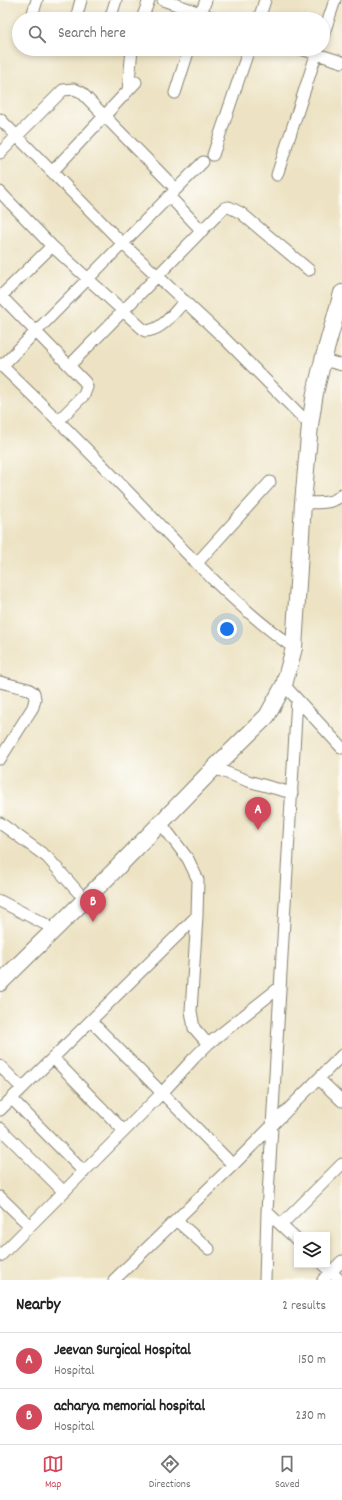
<!DOCTYPE html>
<html lang="en">
<head>
<meta charset="utf-8">
<style>
  :root { --surface:#fff; --page:#f2f2f2; --text:#222; --muted:#767676; --line:#e0e0e0; --accent:#d1495b }
  body { margin:0; font-family:Dekko,sans-serif; background:var(--page); color:var(--text) }
  .controls { position:absolute; right:12px; bottom:12px; display:grid; overflow:hidden; border-radius:0px; box-shadow:0 2px 6px #0003 }
  .controls button { width:36px; height:36px; display:grid; place-items:center; padding:0; border:0; border-bottom:1px solid var(--line); background:var(--surface); color:var(--text); font:20px sans-serif }
  .you { position:absolute; left:227px; top:629px; width:14px; height:14px; margin:-10px; border:3px solid #fff; border-radius:50%; background:#1a73e8; box-shadow:0 0 0 6px #1a73e833 }
  .badge { display:grid; place-items:center; width:26px; height:26px; border-radius:50%; background:var(--accent); color:#fff; font-size:13px; font-weight:700 }
  .pin { position:absolute; translate:-50% -33px; filter:drop-shadow(0 1px 2px #0008) }
  .pin::after { content:''; position:absolute; top:21px; width:14px; height:12px; background:inherit; clip-path:polygon(0 0,100% 0,50% 100%) }
  .list { margin:0; padding:0; list-style:none }
  h2 { display:flex; justify-content:space-between; align-items:center; height:52px; margin:0; padding:0 16px; font-size:17px }
  h2 small { font-size:13px; font-weight:400; color:var(--muted) }
  .list li { display:grid; grid-template-columns:26px 1fr auto; gap:12px; align-items:center; box-sizing:border-box; height:56px; padding:0 16px; border-top:1px solid var(--line) }
  .list b { display:block; font-size:15px; white-space:nowrap }
  .list p { margin:0; font-size:13px; white-space:nowrap; color:var(--muted) }
  .list em { font-size:13px; font-style:normal; color:var(--muted) }
  .icon { flex:none; width:22px; height:22px; fill:none; stroke:currentColor; stroke-width:2; stroke-linecap:round; stroke-linejoin:round }
  .map { position:relative; flex:none; width:342px; height:1280px; overflow:hidden }
  .search { position:absolute; background:var(--surface); box-shadow:0 2px 6px #0003; left:12px; right:12px; top:12px; height:44px; display:flex; align-items:center; gap:10px; box-sizing:border-box; padding:0 14px; border-radius:22px; color:var(--muted); font-size:15px }
  .sheet { height:164px; background:var(--surface) }
  nav { display:flex; justify-content:space-around; align-items:center; box-sizing:border-box; height:56px; border-top:1px solid var(--line); background:var(--surface); font-size:11px; color:var(--muted) }
  nav a { display:grid; justify-items:center; gap:2px }
  nav .on { color:var(--accent) }
  .map>svg:first-child { display:block }
  .lines { fill:none; stroke-linecap:round; stroke-linejoin:round }
  .minor-casing { stroke:#848070; stroke-width:13 }
  .highway-casing { stroke:#848070; stroke-width:18 }
  .minor { stroke:#fff; stroke-width:11 }
  .highway { stroke:#fff; stroke-width:16 }
</style>
</head>
<body>
<div class="map">
<svg width="342" height="1280" viewBox="0 0 342 1280">
  <rect width="100%" height="100%" fill="#fdfcf7"/>
  <filter id="ink" filterUnits="userSpaceOnUse"><feTurbulence type="fractalNoise" baseFrequency=".025" numOctaves="2"/><feDisplacementMap in="SourceGraphic" scale="8" xChannelSelector="R" yChannelSelector="G"/><feConvolveMatrix kernelMatrix="1 2 1 2 8 2 1 2 1" color-interpolation-filters="sRGB"/></filter>
  <filter id="wash" filterUnits="userSpaceOnUse"><feTurbulence type="fractalNoise" baseFrequency=".012" numOctaves="4" result="noise"/><feDisplacementMap in="SourceGraphic" scale="16" xChannelSelector="R" yChannelSelector="G"/><feGaussianBlur stdDeviation="0.9" result="paint"/><feColorMatrix in="noise" values="0 0 0 0 0 0 0 0 0 0 0 0 0 0 0 0 0 1.4 0 .05"/><feComposite in="paint" operator="in"/></filter>
  <g filter="url(#wash)">
    <rect width="100%" height="100%" fill="#ede3c4"/>
  </g>
  <g filter="url(#ink)">
    <g class="lines">
      <defs>
        <path id="minor" d="M163,0l54,19
          M78,11l3,-11
          M31,19l6,-19
          M110,19l6,-19
          M142,19l7,-19
          M199,19l7,-19
          M259,19l6,-19
          M323,36l12,-36
          M301,49l41,13
          M128,91l4,-42
          M175,93l14,-44
          M0,119l122,124 103,96 85,86
          M0,153l63,-63 11,-1 7,3 95,97
          M213,155l36,-106
          M52,172l84,-90
          M277,175l41,-126
          M0,192l52,54 93,85c17,0 29,-19 40,-30
          M169,196l33,35
          M0,295l85,87 2,5 -3,8 -26,26
          M1,296l51,-50
          M323,360l19,5
          M0,364c46,44 91,89 135,135 50,53 100,107 159,149
          M70,365l154,-157 5,-1 12,6 68,57
          M2,366l201,-204
          M303,503c13,-1 31,2 39,-9
          M197,563l73,-81
          M0,682l28,7 6,4 1,6 -2,8 -33,52
          M297,699l45,49
          M214,768l34,13 44,12
          M160,822l28,37 10,21 -1,36 -6,95 3,17 14,16
          M0,823l47,34 31,35
          M0,901l45,23
          M91,1021l142,144
          M53,1058l71,73
          M0,1066l22,22
          M319,1079l23,22
          M12,1099l72,73
          M0,1110l197,-194
          M0,1128l64,64
          M0,1197l30,29
          M267,1212l30,28
          M176,1220l33,29
          M281,1225l61,-61
          M0,1256l162,-163 32,-35 14,-14 72,-57
          M323,1265l17,15
          M114,1280l119,-115 109,-110
          M265,1280l2,-68 30,-513 -13,-14
          M323,1280l19,-19"/>
        <path id="highway" d="M0,983l112,-110 102,-105 53,-52 17,-31 10,-37 9,-145 7,-78 5,-32 8,-33 19,-67"/>
      </defs>
      <use href="#minor" class="minor-casing"/>
      <use href="#highway" class="highway-casing"/>
      <use href="#minor" class="minor"/>
      <use href="#highway" class="highway"/>
    </g>
  </g>
</svg>
<div class="controls">
<button><svg class="icon" aria-label="layers" viewBox="0 0 24 24"><path d="M12 4l9 5-9 5-9-5zM3 14l9 5 9-5"/></svg></button>
</div>
<div class="you"></div>
<div class="pin badge" style="left:258px;top:830px">A</div>
<div class="pin badge" style="left:93px;top:922px">B</div>
<div class="search"><svg class="icon" aria-label="search" viewBox="0 0 24 24"><circle cx="10" cy="10" r="6"/><path d="M15 15l6 6"/></svg>Search here</div>
</div>
<section class="sheet">
<h2>Nearby<small>2 results</small></h2>
<ul class="list">
<li><span class="badge">A</span><div><b>Jeevan Surgical Hospital</b><p>Hospital</p></div><em>150 m</em></li>
<li><span class="badge">B</span><div><b>acharya memorial hospital</b><p>Hospital</p></div><em>230 m</em></li>
</ul>
</section>
<nav>
<a class="on"><svg class="icon" aria-label="map" viewBox="0 0 24 24"><path d="M3 6l6-2 6 2 6-2v14l-6 2-6-2-6 2zM9 4v14M15 6v14"/></svg>Map</a>
<a><svg class="icon" aria-label="directions" viewBox="0 0 24 24"><path d="M12 3l9 9-9 9-9-9zM9 14v-3h6M13 9l2 2-2 2"/></svg>Directions</a>
<a><svg class="icon" aria-label="saved" viewBox="0 0 24 24"><path d="M7 4h10v16l-5-4-5 4z"/></svg>Saved</a>
</nav>
</body>
</html>
